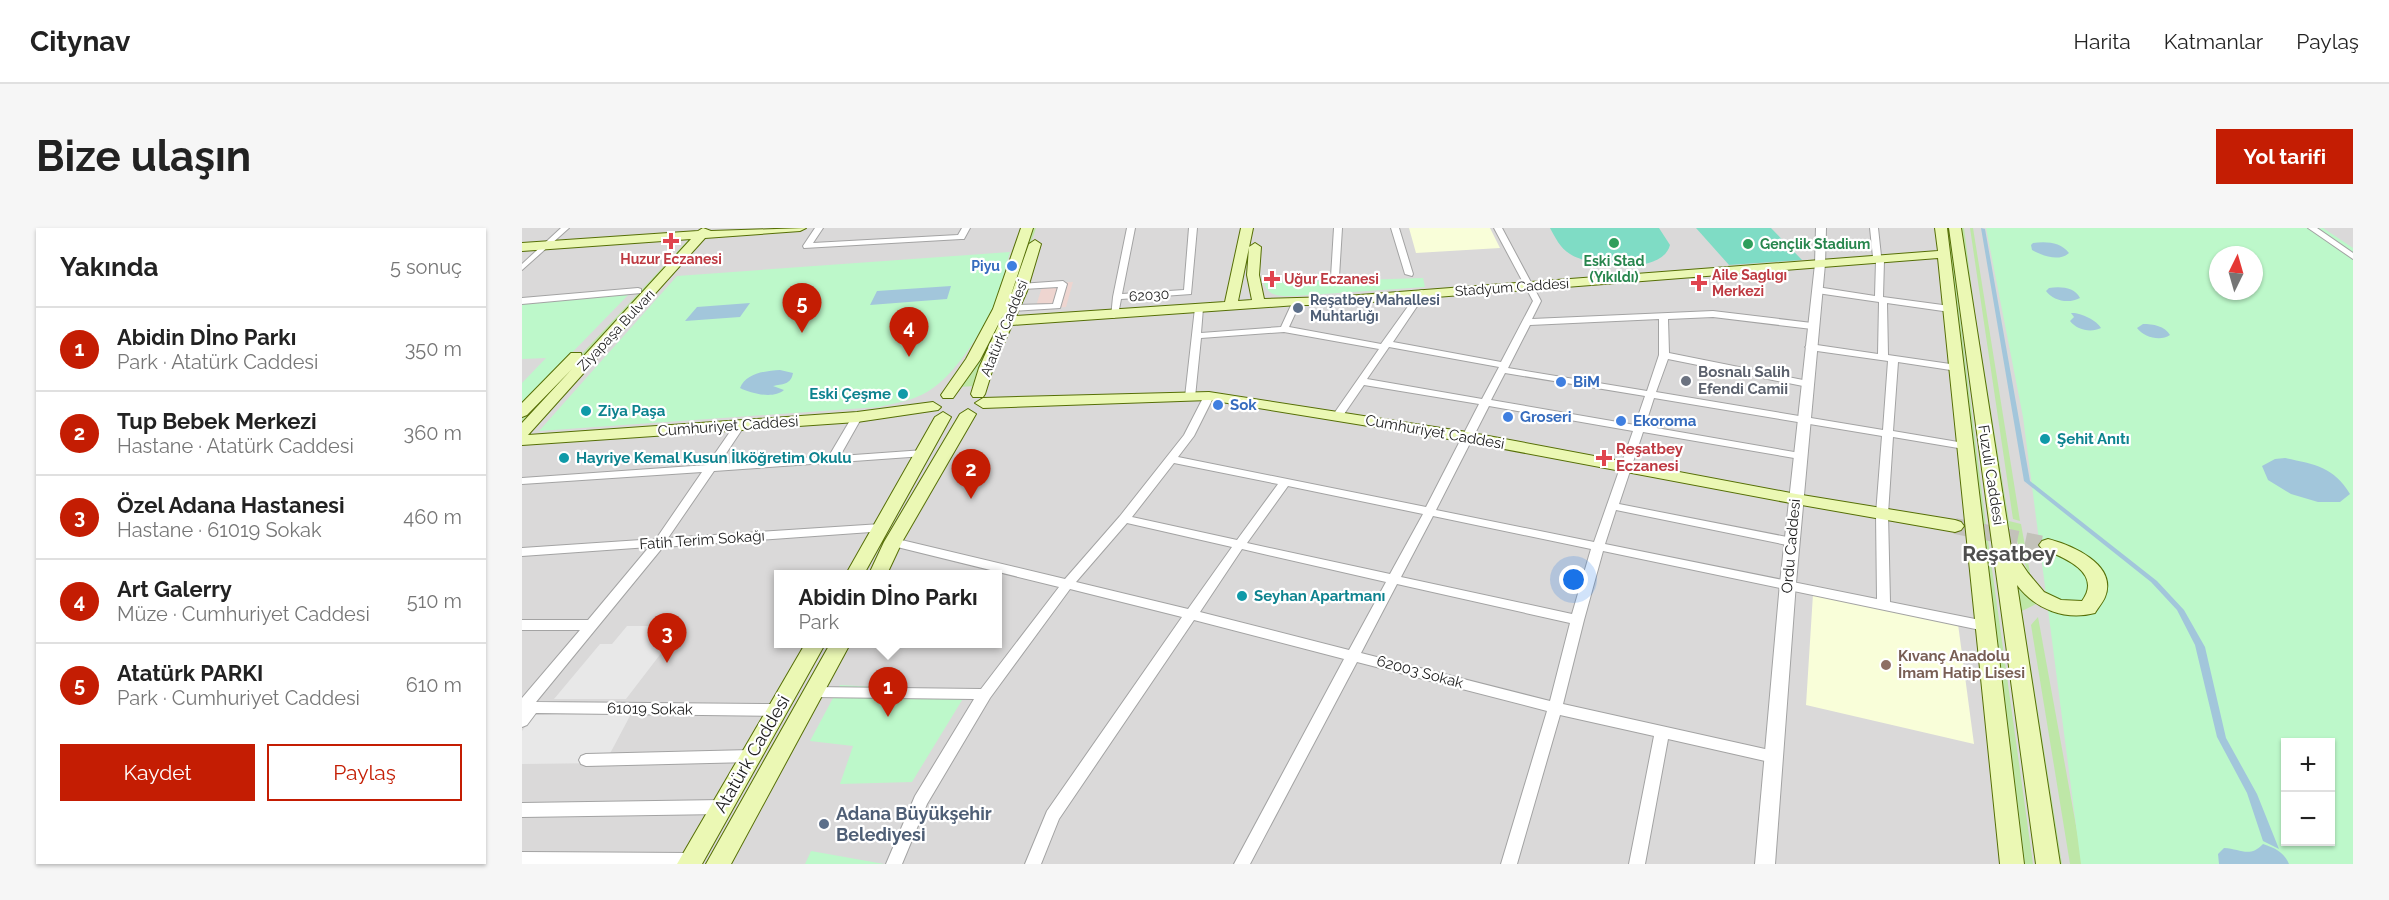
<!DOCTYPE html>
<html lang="tr">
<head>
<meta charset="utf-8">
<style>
  :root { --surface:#fff; --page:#f6f6f6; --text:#222; --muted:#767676; --line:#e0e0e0; --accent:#c41d03 }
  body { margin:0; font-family:Raleway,sans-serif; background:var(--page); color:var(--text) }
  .controls { position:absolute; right:18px; bottom:18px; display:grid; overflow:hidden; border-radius:0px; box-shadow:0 2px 4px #0004 }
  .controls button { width:54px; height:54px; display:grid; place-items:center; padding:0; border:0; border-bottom:2px solid var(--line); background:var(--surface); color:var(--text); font:30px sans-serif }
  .compass { position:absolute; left:1687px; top:18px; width:54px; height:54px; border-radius:50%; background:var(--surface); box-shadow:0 2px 4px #0004; rotate:5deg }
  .you { position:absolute; left:1052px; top:352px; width:21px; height:21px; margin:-15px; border:4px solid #fff; border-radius:50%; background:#1a73e8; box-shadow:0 0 0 9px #1a73e833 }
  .badge { display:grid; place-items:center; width:39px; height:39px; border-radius:50%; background:var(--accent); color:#fff; font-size:20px; font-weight:700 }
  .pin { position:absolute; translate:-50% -50px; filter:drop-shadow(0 2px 3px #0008) }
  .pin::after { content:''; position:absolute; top:32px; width:21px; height:18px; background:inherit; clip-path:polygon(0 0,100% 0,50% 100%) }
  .popup { position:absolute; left:252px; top:342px; width:228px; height:78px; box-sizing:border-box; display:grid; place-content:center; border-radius:0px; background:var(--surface); filter:drop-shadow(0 2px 4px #0005); font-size:20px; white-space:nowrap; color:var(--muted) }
  .popup b { font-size:22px; color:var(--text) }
  .popup::after { content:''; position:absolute; left:50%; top:100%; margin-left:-12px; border:12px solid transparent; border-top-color:var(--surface) }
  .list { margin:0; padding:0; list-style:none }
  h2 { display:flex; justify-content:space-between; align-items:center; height:78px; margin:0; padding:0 24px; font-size:26px }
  h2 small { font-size:20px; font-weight:400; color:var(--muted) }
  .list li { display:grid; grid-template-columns:39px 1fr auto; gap:18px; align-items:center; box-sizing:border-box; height:84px; padding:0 24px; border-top:2px solid var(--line) }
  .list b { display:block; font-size:22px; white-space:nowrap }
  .list p { margin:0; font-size:20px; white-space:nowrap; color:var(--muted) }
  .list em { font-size:20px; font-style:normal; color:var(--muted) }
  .actions { display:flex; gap:12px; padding:18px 24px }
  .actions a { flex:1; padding:14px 0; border:2px solid var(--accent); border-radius:0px; text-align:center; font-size:21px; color:var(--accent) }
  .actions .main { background:var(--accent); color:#fff }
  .map { position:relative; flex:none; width:1831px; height:636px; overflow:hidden; border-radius:0px }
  header { display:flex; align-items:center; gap:36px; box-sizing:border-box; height:84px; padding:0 30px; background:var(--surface); border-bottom:2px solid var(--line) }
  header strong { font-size:28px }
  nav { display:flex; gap:33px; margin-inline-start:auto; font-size:21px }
  .intro { display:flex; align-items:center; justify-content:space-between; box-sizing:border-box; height:144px; padding:0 36px }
  h1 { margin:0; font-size:42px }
  .button { padding:15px 27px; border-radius:0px; background:var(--accent); color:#fff; font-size:21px; font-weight:700 }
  main { display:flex; gap:36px; padding:0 36px }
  aside { flex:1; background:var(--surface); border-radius:0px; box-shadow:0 2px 4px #0004 }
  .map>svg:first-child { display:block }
  .residential { fill:#dad9d9; fill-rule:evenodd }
  .commercial { fill:#eed5d0 }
  .education { fill:#f9fed9 }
  .grass { fill:#bee7a7 }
  .park { fill:#bdf8ca; fill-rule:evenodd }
  .pitch { fill:#7fdcc5 }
  .parking { fill:#e8e8e8 }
  .water { fill:#a2c6db }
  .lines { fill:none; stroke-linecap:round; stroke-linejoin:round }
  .secondary-tunnel { stroke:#c3c2ba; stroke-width:16; stroke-dasharray:16 8; stroke-linecap:butt }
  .minor-casing { stroke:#a3a3a3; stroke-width:2 }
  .tertiary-casing { stroke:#a3a3a3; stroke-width:2 }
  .secondary-casing { stroke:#566f06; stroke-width:2 }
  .minor { fill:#fff; fill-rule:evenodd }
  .tertiary { fill:#fff; fill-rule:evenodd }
  .secondary { fill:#ebf8b4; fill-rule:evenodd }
  .health-dot { fill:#e0444e; stroke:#fff; stroke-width:2 }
  .leisure-dot { fill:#2e9e5b; stroke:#fff; stroke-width:2 }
  .shop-dot { fill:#3f7fe0; stroke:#fff; stroke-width:2 }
  .service-dot { fill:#5c6f8a; stroke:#fff; stroke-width:2 }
  .worship-dot { fill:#6b7280; stroke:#fff; stroke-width:2 }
  .culture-dot { fill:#0f9aa8; stroke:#fff; stroke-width:2 }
  .education-dot { fill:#8d6e63; stroke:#fff; stroke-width:2 }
  .labels { text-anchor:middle; stroke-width:4.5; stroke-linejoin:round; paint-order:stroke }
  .far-leisure-label { font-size:14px; font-weight:bold; fill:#27864d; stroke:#fff; text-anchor:start }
  .far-health-label { font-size:14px; font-weight:bold; fill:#be3a42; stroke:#fff; text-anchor:start }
  .far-shop-label { font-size:14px; font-weight:bold; fill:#366cbe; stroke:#fff; text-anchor:end }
  .far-street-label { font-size:14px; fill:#1c1c1c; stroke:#fff }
  .far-service-label { font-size:14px; font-weight:bold; fill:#4e5e75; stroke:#fff; text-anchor:start }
  .worship-label { font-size:15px; font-weight:bold; fill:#5b616d; stroke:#fff; text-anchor:start }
  .shop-label { font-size:15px; font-weight:bold; fill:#366cbe; stroke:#fff; text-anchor:start }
  .culture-label { font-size:15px; font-weight:bold; fill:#0d838f; stroke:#fff; text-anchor:start }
  .street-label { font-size:15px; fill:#1c1c1c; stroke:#fff }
  .health-label { font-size:15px; font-weight:bold; fill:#be3a42; stroke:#fff; text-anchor:start }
  .education-label { font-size:15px; font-weight:bold; fill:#785e54; stroke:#fff; text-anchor:start }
  .near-street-label { font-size:18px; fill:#1c1c1c; stroke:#fff }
  .near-service-label { font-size:18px; font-weight:bold; fill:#4e5e75; stroke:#fff; text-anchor:start }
  .district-label { font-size:21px; font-weight:bold; fill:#4f4f4f; stroke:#fff }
</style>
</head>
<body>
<header>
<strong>Citynav</strong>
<nav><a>Harita</a><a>Katmanlar</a><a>Paylaş</a></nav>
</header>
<div class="intro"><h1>Bize ulaşın</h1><a class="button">Yol tarifi</a></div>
<main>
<aside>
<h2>Yakında<small>5 sonuç</small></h2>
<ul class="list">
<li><span class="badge">1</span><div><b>Abidin Dİno Parkı</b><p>Park · Atatürk Caddesi</p></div><em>350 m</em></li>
<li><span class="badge">2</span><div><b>Tup Bebek Merkezi</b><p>Hastane · Atatürk Caddesi</p></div><em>360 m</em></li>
<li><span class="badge">3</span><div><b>Özel Adana Hastanesi</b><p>Hastane · 61019 Sokak</p></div><em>460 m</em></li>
<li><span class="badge">4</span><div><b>Art Galerry</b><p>Müze · Cumhuriyet Caddesi</p></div><em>510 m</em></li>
<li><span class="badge">5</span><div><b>Atatürk PARKI</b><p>Park · Cumhuriyet Caddesi</p></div><em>610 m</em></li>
</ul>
<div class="actions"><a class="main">Kaydet</a><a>Paylaş</a></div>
</aside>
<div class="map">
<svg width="1831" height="636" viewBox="0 0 1831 636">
  <rect width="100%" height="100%" fill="#edebe1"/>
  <path class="residential" d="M0,0h1831v636h-1831zM1696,27h36v36h-36zM256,346h220v70h-220zM1764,514h44v100h-44z"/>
  <path class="commercial" d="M551,54l-7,25 -31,2 8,-25z"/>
  <path class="education" d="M887,0h81l10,20 -84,5z
    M1291,366l145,30 16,120 -168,-39z"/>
  <path class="grass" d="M511,0h3l-26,76 -35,82 -16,1z
    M1424,0h3l37,298 47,338h-10z
    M1439,0h3l11,85 34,208 12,3 11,60 -16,-46 -14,-22z
    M1448,0h3l47,293 -7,-2z
    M168,10h5l-173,188v-8z
    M1490,337l26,38 -16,8 40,253h-3z
    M1516,389l45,247h-13l-39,-239z"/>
  <path class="park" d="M1464,0h337l30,20v616h-272l-58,-447zM1696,27h36v36h-36zM1764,514h44v100h-44z
    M488,24c-5,17 -9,37 -16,53 -13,28 -40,72 -67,87 -15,9 -32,11 -48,15l-340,24 138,-155z
    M901,50l2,9 -131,9c-13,0 -26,1 -30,-13z
    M112,61l-112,115v-21l24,-25 -24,1v-55z
    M318,457l127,7 -55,90 -72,2 13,-38 -43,-5z
    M289,623l73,13h-79z"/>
  <path class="pitch" d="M1028,0h109l11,17c-8,31 -80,22 -100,9 -10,-6 -15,-17 -20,-26z
    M1174,0h75l31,32 -73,5z"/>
  <path class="parking" d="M105,398h55l-56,73h-72l46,-55h12z
    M109,486l-26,49 -83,1v-33l12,-16z"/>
  <path class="water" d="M1459,0l4,1 45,252 127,100 27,29 21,37 21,91 31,56 22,55 -16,-8 -16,-48 -30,-56 -22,-92 -18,-35 -26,-28 -127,-101z
    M1511,15c13,-2 28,-1 36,10 -10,9 -26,3 -37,-3l-1,-5z
    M429,58l-4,13 -77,6 7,-14z
    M1527,60c11,-2 26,-1 31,10 -11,6 -27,3 -34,-7z
    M228,75l-10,14 -55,4 12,-14z
    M1549,85c8,-1 26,7 30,15 -10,5 -24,2 -31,-7l4,-4z
    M1621,96c10,0 22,2 27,11 -10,7 -26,2 -33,-7z
    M258,142l13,3c-2,12 -11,11 -20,13l11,4c-10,9 -32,4 -44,-2 6,-15 25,-17 40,-18z
    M1763,230c29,6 49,9 65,36l-10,8h-22l-27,-8 -23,-14 -6,-14 13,-7z
    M1741,616c12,4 21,8 26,20h-70l-1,-10 6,-6c17,1 26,10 39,-4z"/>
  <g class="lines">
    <path class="secondary-tunnel" d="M1433,298l93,19"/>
    <defs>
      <path id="minor" d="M39,0h8l-47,42v-6z
        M293,0h8l-10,15 145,-8 4,-7h8l-6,11h-3l-157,9 -1,-2z
        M605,0h8l-13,66 62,-4 5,-62h8l-6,66 -70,5 -3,16 -4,3 -3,-1 2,-20z
        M812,0h8l-3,49 -4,2 -4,-2z
        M869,0h8l14,46 -1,2 -7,-2z
        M972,0h8l39,73 -9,18 181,-8 99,12 4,3 -4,3 -99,-12 -45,2 1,34 139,28 5,3 -5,3 -140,-28 -12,33 227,38 5,-69 -78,-11 -5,-3 5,-3 68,10 1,-52 -62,-9 -4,-3 4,-3 58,9 1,-35 -3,-4 -3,-29h8l3,28 3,4 -1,37 67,9 4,3 -4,3 -63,-9 1,52 69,10 5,3 -5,3 -59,-9 -5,69 71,12 5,3 -5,3 -71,-12 -5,77 2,88 95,19 5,2 2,3 -2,3 -5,2 -382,-80 -19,69 -21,84 211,47 5,2 2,4 -2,4 -5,2 -106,-24 -23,125h-16l25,-128 -94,-21 -43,149h-16l46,-153 -190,-49 -107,202h-16l110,-205 -150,-39 -135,199 -18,45h-16l22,-53 135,-194 -112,-28 -80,109 -63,106 -25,60h-16l29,-68 59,-97 -161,-2 -5,-1 -2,-4 2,-4 5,-1 168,2 78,-102 -170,-42 -2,-3 2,-3 4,-1 172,41 55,-63 64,-81 20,-39 5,-3 5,3 -20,40 -16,21 248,50 53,-103 -115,-19 -22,32h-8l-1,-2 46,-66 -95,-17 -83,6 -6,59 -5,3 -4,-1 -1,-2 10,-89 4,-3 4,3 -2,25 80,-6 12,-26 4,-3 4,3 -12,26 92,17 38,-53 3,-1 4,3 -33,49 108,20 32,-61zM1137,91v36l-12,36 -139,-23 22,-43zM867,119l110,20 -17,32 -115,-20zM983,145l140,23 -10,29 -144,-25zM1132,170l228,38 -6,78 1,85 -272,-55 11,-34 176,36 6,-4 -6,-4 -173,-34 24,-72 157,27 5,-3 -5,-3 -155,-27zM967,178l144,25 -39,111 -158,-32zM652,235l104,21 -41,56 -105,-23zM766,258l135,28 -33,60 -143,-31zM911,288l158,33 -19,65 -171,-37zM605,295l105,24 -44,62 -112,-27zM720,321l144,33 -37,68 -149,-38zM875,356l173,39 -20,78 -189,-48z
        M1786,0h9l36,25v6z
        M541,53l4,3 -7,24 -47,3 -4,-3 4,-3 40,-1 5,-17 -35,2 -3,-1v-4z
        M116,60l3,1v4l-119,11v-6z
        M335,186l5,3 -22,39 84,-6 5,3 -5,3 -210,15 -46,67 213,-14 6,4 -2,3 -222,16 -127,155 241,2 5,2 2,4 -2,4 -5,2 -241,-3 -9,12 -5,2v-29l58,-68h-58v-10h66l61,-73 -127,9v-8l134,-9 46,-67 -180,12v-6l185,-13 29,-42 4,-1 5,3 -26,39 110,-8 23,-39z
        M229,522l5,2 2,4 -2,4 -5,2 -165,4 -5,-2 -2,-4 2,-4 5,-2z
        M200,572l6,2 2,5 -2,5 -6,2 -200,3v-14z
        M0,624l169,1 6,2 2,5 -2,4h-175z"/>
      <path id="tertiary" d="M1294,0h10l-1,36 -29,319 -21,281h-20l25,-281 35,-319z"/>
      <path id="secondary" d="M181,0l8,3 95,-3 -6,3 -95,7 -177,197 329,-23 76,-10 8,5 -3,3 -81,12 -335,23v-22l50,-54 -45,46 -5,2v-14l49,-50h10l1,5 109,-119 -169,12v-8l176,-12z
        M499,0h12l-26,79 22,-63 6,-4 6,4 -14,47 -11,25 209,-14 16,-74h12l-15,73 14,-1 -5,-25 2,-28 6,-4 6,4 -2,28 5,24 69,-2 605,-46 -3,-23h12l77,636h-24l-62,-606 -605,47h-36l-285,20 -19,43 -8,26 -2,3h-10l-2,-3 8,-26 24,-53 -23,45 -27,38h-10l-2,-3 25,-36 27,-50z
        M1427,0h12l50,320 17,25 16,19 17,8 21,1c21,-28 -18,-44 -40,-52l-3,-4 3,-4 6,-2c23,6 70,25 57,58 -2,5 -7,11 -10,16 -30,8 -60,-4 -78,-28l43,279h-24z
        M687,164l258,40 329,62 159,26 6,2 3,4 -3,4 -6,2 -159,-28 -329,-62 -258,-42 -226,8 -8,-5 8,-5z
        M446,181l8,5 -74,128 -15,32h-18l15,-32 76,-128z
        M421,184l8,5 -87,157h-18l89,-157z
        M283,416h20l-123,220h-25z
        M308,416h20l-119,220h-25z"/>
    </defs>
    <use href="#minor" class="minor-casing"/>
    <use href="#tertiary" class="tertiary-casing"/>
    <use href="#secondary" class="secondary-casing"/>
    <use href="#minor" class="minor"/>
    <use href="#tertiary" class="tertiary"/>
    <use href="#secondary" class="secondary"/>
  </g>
  <g class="health-dot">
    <path d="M146 4h6v6h6v6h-6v6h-6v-6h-6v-6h6z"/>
    <path d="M747 42h6v6h6v6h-6v6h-6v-6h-6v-6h6z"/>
    <path d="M1174 46h6v6h6v6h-6v6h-6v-6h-6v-6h6z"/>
    <path d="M1079 221h6v6h6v6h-6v6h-6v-6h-6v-6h6z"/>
  </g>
  <g class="leisure-dot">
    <circle cx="1092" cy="15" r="6"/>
    <circle cx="1226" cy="16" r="6"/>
  </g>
  <g class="shop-dot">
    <circle cx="490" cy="38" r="6"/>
    <circle cx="1039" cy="154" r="6"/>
    <circle cx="696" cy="177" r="6"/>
    <circle cx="986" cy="189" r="6"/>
    <circle cx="1099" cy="193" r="6"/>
  </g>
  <g class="service-dot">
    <circle cx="776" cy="80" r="6"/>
    <circle cx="302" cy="596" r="6"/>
  </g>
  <circle class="worship-dot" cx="1164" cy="153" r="6"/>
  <g class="culture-dot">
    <circle cx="381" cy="166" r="6"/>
    <circle cx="64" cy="183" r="6"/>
    <circle cx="1523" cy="211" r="6"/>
    <circle cx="42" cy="230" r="6"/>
    <circle cx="720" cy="368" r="6"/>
  </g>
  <circle class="education-dot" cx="1364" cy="437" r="6"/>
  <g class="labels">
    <g class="far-leisure-label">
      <text x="1238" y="21">Gençlik Stadium</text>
      <text x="1092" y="38" text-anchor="middle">Eski Stad<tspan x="1092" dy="16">(Yıkıldı)</tspan></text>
    </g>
    <g class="far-health-label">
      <text x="149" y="36" text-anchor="middle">Huzur Eczanesi</text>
      <text x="1190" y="52">Aile Saglıgı<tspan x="1190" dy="16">Merkezi</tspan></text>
      <text x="762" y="56">Uğur Eczanesi</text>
    </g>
    <g class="far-shop-label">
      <text x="478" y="43">Piyu</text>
    </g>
    <g class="far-street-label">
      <text transform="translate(990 59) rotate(-4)" y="5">Stadyum Caddesi</text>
      <text transform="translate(627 67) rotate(-4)" y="5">62030</text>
      <text transform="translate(482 100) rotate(-68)" y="5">Atatürk Caddesi</text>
      <text transform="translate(94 102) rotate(-47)" y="5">Ziyapaşa Bulvarı</text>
    </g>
    <g class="far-service-label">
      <text x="788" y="77">Reşatbey Mahallesi<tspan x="788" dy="16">Muhtarlığı</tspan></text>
    </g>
    <g class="worship-label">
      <text x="1176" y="149">Bosnalı Salih<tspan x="1176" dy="17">Efendi Camii</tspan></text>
    </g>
    <g class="shop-label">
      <text x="1051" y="159">BiM</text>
      <text x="708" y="182">Sok</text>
      <text x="998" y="194">Groseri</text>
      <text x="1111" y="198">Ekoroma</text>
    </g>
    <g class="culture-label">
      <text x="369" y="171" text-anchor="end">Eski Çeşme</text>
      <text x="76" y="188">Ziya Paşa</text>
      <text x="1535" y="216">Şehit Anıtı</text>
      <text x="54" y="235">Hayriye Kemal Kusun İlköğretim Okulu</text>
      <text x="732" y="373">Seyhan Apartmanı</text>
    </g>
    <g class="street-label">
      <text transform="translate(206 198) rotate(-4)" y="5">Cumhuriyet Caddesi</text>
      <text transform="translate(913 204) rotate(10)" y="5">Cumhuriyet Caddesi</text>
      <text transform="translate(1469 247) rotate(81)" y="5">Fuzuli Caddesi</text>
      <text transform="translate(180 312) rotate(-4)" y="5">Fatih Terim Sokağı</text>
      <text transform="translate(1269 318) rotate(-85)" y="5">Ordu Caddesi</text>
      <text transform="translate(898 444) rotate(15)" y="5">62003 Sokak</text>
      <text transform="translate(128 481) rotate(1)" y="5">61019 Sokak</text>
    </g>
    <g class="health-label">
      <text x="1094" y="226">Reşatbey<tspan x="1094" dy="17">Eczanesi</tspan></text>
    </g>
    <g class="education-label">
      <text x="1376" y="433">Kıvanç Anadolu<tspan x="1376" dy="17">İmam Hatip Lisesi</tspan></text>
    </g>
    <g class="near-street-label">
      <text transform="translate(230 526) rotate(-60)" y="6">Atatürk Caddesi</text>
    </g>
    <g class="near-service-label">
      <text x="314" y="592">Adana Büyükşehir<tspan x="314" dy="21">Belediyesi</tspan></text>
    </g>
    <g class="district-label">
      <text x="1487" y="333">Reşatbey</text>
    </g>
  </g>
</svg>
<div class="controls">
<button>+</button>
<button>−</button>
</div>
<svg class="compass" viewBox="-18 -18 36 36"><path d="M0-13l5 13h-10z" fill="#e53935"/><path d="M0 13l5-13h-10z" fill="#767676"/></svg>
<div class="you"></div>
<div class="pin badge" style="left:366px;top:489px">1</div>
<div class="popup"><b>Abidin Dİno Parkı</b>Park</div>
<div class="pin badge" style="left:449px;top:271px">2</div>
<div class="pin badge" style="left:145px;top:435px">3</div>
<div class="pin badge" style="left:387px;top:129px">4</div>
<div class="pin badge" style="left:280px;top:105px">5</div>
</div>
</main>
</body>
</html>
